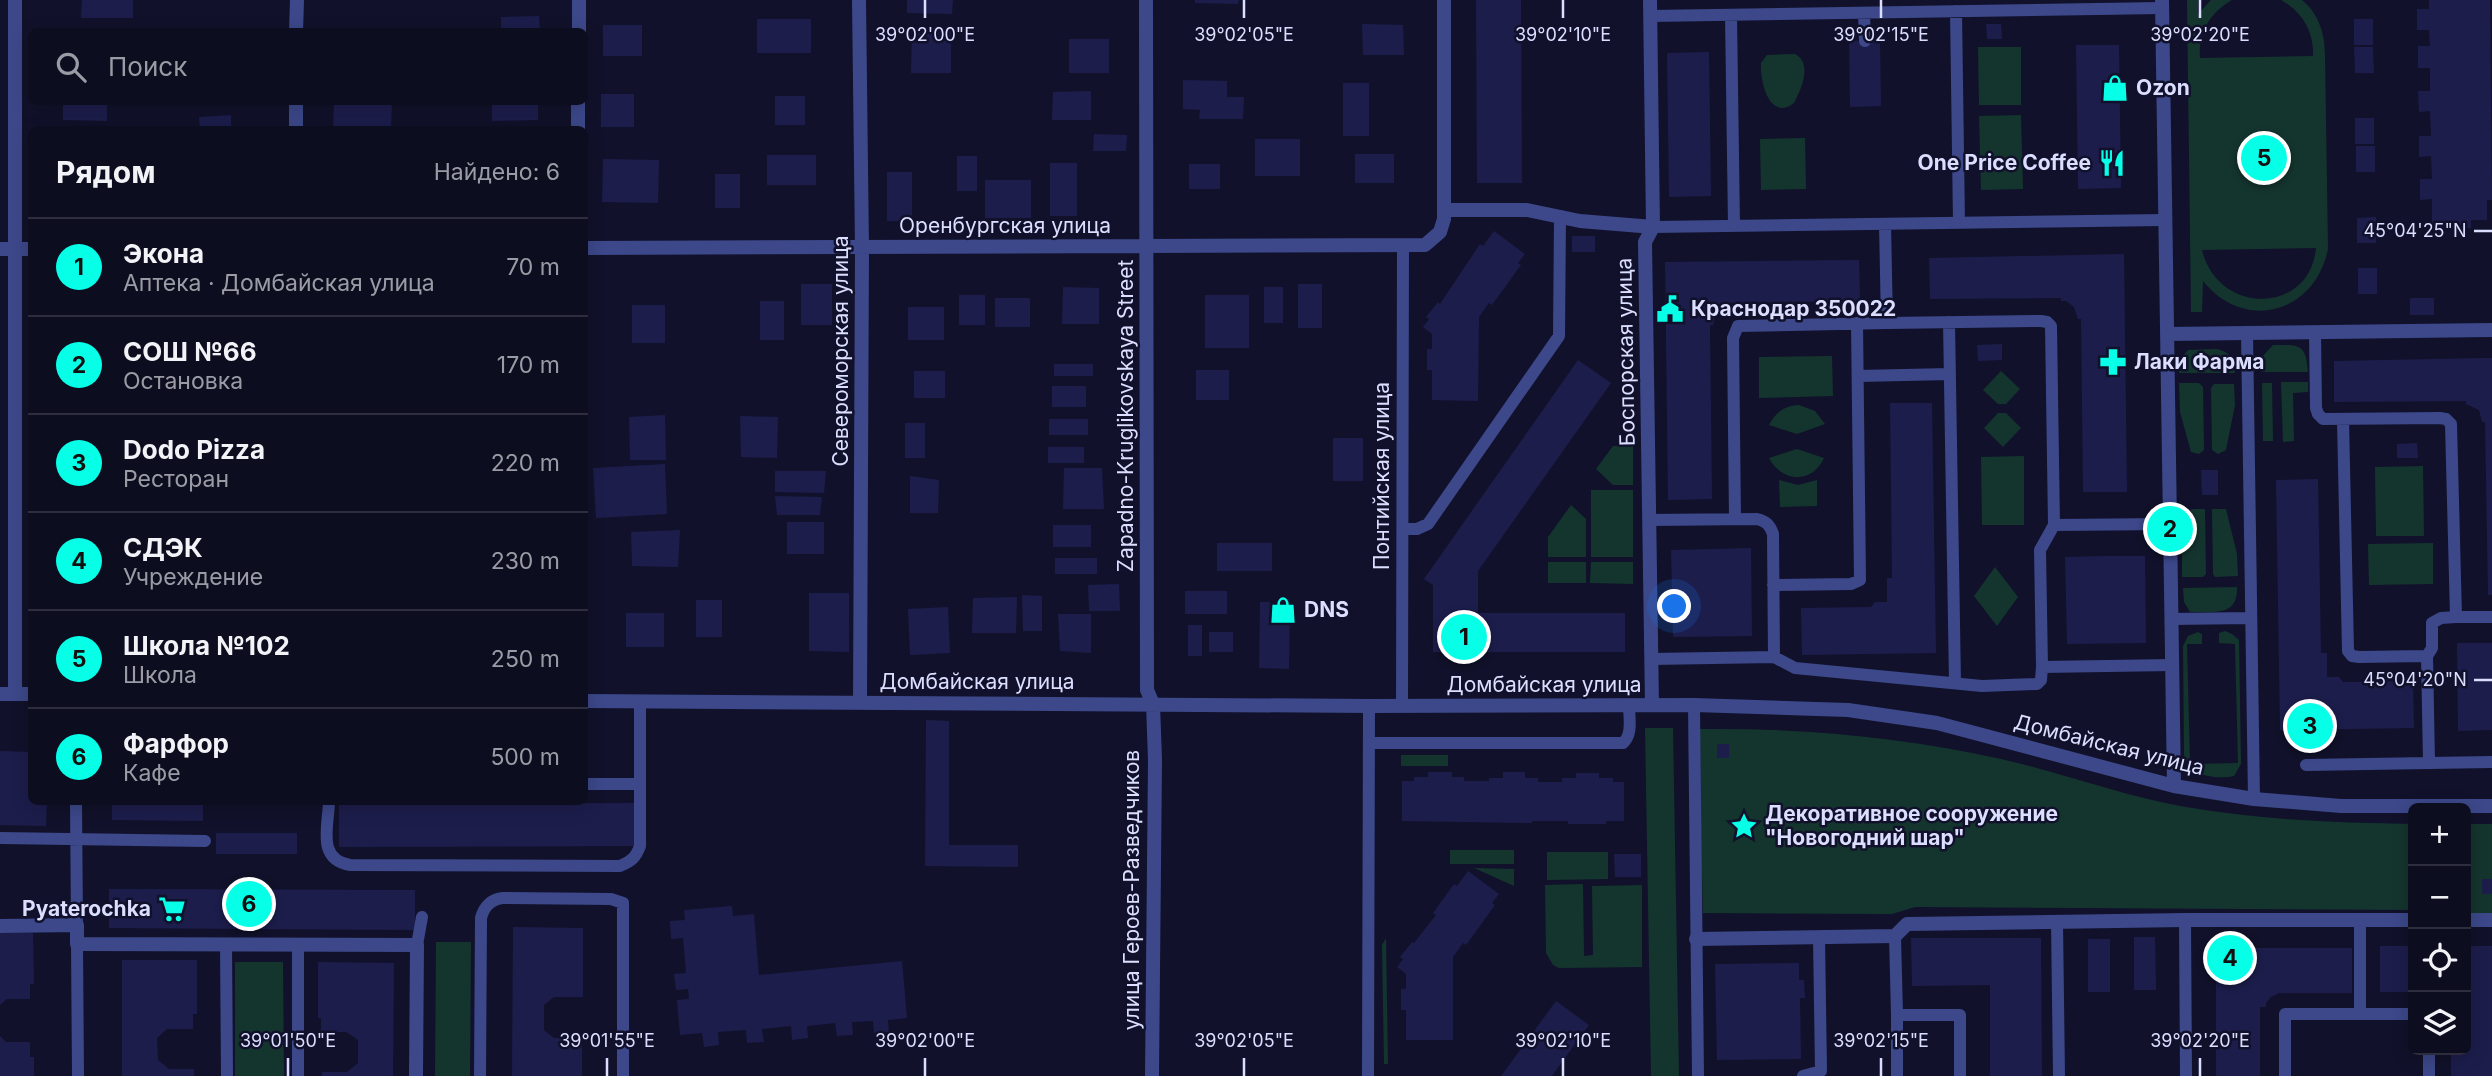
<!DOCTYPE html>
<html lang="ru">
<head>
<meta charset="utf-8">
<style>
  :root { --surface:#0d0d20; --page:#1b1b2d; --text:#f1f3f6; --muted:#9a9ca5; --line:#2d2d3e; --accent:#07ffe8 }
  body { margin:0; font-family:Inter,sans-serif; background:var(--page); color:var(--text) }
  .controls { position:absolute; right:21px; bottom:21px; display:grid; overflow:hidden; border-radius:10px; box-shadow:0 4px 18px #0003 }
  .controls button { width:63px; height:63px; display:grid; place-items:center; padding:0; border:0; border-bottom:2px solid var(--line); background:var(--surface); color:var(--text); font:35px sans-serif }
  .you { position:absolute; left:1675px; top:607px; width:24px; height:24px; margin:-18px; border:5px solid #fff; border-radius:50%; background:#1a73e8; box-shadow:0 0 0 10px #1a73e833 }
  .badge { display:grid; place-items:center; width:46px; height:46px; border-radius:50%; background:var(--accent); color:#111; font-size:23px; font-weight:700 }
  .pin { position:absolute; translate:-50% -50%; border:4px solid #fff; box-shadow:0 2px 7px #0006 }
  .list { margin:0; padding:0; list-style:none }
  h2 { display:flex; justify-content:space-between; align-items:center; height:91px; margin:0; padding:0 28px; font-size:30px }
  h2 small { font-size:23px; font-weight:400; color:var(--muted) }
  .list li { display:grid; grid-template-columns:46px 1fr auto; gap:21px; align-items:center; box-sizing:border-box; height:98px; padding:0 28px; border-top:2px solid var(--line) }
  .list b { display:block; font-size:26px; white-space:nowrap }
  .list p { margin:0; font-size:23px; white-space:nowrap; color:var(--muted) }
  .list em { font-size:23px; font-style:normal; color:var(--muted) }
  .icon { flex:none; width:38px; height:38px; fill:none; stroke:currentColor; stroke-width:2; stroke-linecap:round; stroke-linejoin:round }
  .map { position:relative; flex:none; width:2492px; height:1076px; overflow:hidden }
  .search { position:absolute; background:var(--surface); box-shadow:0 4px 18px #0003; left:28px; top:28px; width:560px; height:77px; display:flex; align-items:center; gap:18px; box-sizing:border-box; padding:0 24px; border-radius:10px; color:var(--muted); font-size:26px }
  .panel { position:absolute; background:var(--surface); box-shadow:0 4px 18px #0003; left:28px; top:126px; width:560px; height:679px; border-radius:10px }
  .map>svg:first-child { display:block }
  .green { fill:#14352e; fill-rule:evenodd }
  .building { fill:#1d1d4c }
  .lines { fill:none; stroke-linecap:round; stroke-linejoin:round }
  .service { stroke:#3c488a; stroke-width:12 }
  .minor { stroke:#3c488a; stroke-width:14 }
  .ticks { fill:none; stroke:#dbdeff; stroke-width:2.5 }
  .labels { text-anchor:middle; stroke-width:5; stroke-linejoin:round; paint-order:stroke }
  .poi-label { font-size:21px; font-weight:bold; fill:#dbdeff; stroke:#11112b; text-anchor:start }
  .street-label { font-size:21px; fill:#dbdeff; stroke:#11112b }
  .ticks-label { font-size:18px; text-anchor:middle; fill:#dbdeff; stroke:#11112b; stroke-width:5; stroke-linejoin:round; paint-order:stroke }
</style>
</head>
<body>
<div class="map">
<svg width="2492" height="1076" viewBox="0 0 2492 1076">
  <rect width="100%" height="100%" fill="#11112b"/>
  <path class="green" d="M2187,0h11v14l13,-14h21c-22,13 -34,32 -32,58l113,-2c1,-25 -11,-44 -32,-56h21c17,14 23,34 23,56l3,193c-13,64 -83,84 -125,32l-1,31h-11zM2316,248c-6,67 -98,68 -114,2z
    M1978,47h43v58h-42z
    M1795,54c18,10 6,35 -1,49 -25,19 -34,-22 -33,-40l6,-8z
    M2021,115l2,74 -42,1 -2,-74z
    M1805,138l1,51 -45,1 -1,-51z
    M2273,345c26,0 33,-2 35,27h-47v-14z
    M2216,349c15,3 16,9 19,24h-56l2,-15 7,-8z
    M1832,356l1,40 -74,2v-41z
    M2001,371l19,18 -14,15h-8l-15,-14z
    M2281,382h27v10l-15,1 1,48 -11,1z
    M2179,383h20l4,4 1,63 -5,4 -8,-2 -11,-40z
    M2262,383h10l1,58h-10z
    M2214,384h20l1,21 -9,45 -8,4 -6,-4 -1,-62z
    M1799,405l16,6 10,13 -28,10 -28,-9c7,-13 15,-19 30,-20z
    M1998,413h8l15,15 -18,19 -19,-19z
    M1613,446h20v39h-20l-17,-16z
    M1797,449l27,9c-12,26 -42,25 -55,0z
    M2024,456v69h-42l-1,-68z
    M2423,466l1,70h-48l-1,-69z
    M1779,480l19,5 19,-5v26l-37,1z
    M1591,490h42v67h-42z
    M1571,505l15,14v38h-38v-20z
    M2191,509h14l1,65 -3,3h-21v-24z
    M2212,509h14l11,45 1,22 -23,1 -2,-3z
    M2433,543v41l-64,1 -1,-41z
    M1548,562h38v21h-38z
    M1591,562h42v22l-43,-1z
    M1995,567l23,30 -21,29 -23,-30z
    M2237,587c1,31 -24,24 -47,25l-6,-10 -1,-14z
    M2225,631l7,3 7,6 2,124 -7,12c-10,3 -33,1 -41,-6 -4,-3 -7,-9 -9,-15l-1,-109 5,-10 10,-4 4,2v10h-15l3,120 48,-1 -3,-119 -16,-1v-10z
    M1645,728h28l6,348h-28z
    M1700,729c102,-1 201,8 301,30 62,14 122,37 185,48 75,13 151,16 227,17v86l-498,-3 -23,7 -189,-1 -1,-39h-1z
    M1401,755h47v11h-47z
    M2466,824h26v91l-26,-1z
    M1450,850h64v14h-64z
    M1547,852h61v27l-61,1z
    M1474,868l40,1v17z
    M1583,884l1,72 9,-1 -1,-69 50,-1v82l-83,1 -6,-3 -7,-12 -1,-68z
    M1386,938l2,126h-4l-2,-119z
    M436,942h35l-1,134h-35z
    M235,962h48l1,114h-49z"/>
  <path class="building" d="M82,0h51v18h-52z
    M907,0h46l-1,14 -45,-1z
    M1195,0h44l-1,4 -43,-1z
    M1476,0h45l1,183h-45z
    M2429,0h61l2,200h-5v20h-16v8l-39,1v-30l-12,1v-21h12l-1,-23 -12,1v-21h12l-1,-25 -11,1 -1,-21h12v-23h-12v-22h12l-1,-16h-12v-21h12z
    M539,16l1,16h-39v-15z
    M757,19h54v34h-54z
    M2354,19h19v26h-19z
    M1362,24l41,1 1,30h-41z
    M1986,24h15l1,15h-15z
    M603,25h39v31h-39z
    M912,29l39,1v43h-40z
    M1069,39h40v34h-40z
    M1880,40l1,66 -31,1 -1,-66z
    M2076,45h43l2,143 -43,1z
    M2354,47h19l1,26h-19z
    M1709,52l2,144 -42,1 -2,-144z
    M1183,80l44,1v16h17l-1,22h-44l1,-9 -17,-1z
    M1343,83h26v53h-26z
    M1091,91v29h-39l1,-28z
    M601,94h33v33h-33z
    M775,96h30v29h-30z
    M63,102h44v19l-44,-1z
    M334,102h58l-1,28h-58z
    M492,102h46v18l-46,1z
    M231,115v15h-31l-1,-13z
    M2355,118h19v26h-19z
    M1094,134l33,1 -1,16h-33z
    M1255,139h45v37h-45z
    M2356,146h19v26h-19z
    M1355,154h39v29h-39z
    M767,155h49v30h-49z
    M957,156h20v35h-20z
    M603,159l56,1 -1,43 -56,-1z
    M1050,163h27v53h-27z
    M1189,164h31v25h-31z
    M887,172h25v49h-25z
    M715,174h25v34h-25z
    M985,180h46v38h-46z
    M2376,217v26h-19v-25z
    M1494,231l31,23 -7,9 3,2 -29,40 -3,-2 -10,14 -1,84 -46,-1v-30h-5v-21h5v-15l-9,-7 6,-8 -3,-2 12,-15 2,2 40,-60 3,2z
    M1572,236h23v16h-23z
    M2124,254l3,238h-44l-2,-173h-3l-4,-12 -8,-6h-5v-3l-131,1 -1,-41z
    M1859,260l1,41 -132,2v4l-9,3 -3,3 -3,12h-3l2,174 -44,1 -3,-238z
    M2358,268h19v26h-19z
    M801,284h31v41h-31z
    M1298,284h24v44h-24z
    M1063,287l36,1v36h-37z
    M1264,287h19v36h-19z
    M959,295h26v30h-26z
    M1205,295h44v53h-44z
    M995,298h35v29h-35z
    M2410,298h24v17h-24z
    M760,301h24v39h-24z
    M632,305h33v38h-33z
    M908,307h36v33h-36z
    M2002,344v16l-24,1 -1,-16z
    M2484,358h8v237h-4l-3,-173h-3l-3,-12 -13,-6v-3l-132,1v-41z
    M1578,360l33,23 -133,188v42h147v39h-192v-67l-9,-6z
    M1054,364h39v12h-39z
    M1196,370h33v30h-33z
    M914,371h31v27h-31z
    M1052,386h34v21h-34z
    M1890,403h42l4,250 -134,2 -1,-47 70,-1 4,-5h12v-24h5z
    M665,415l1,45h-36l-1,-43z
    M740,416l38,1 -1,41 -36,-1z
    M1049,419h39v16h-39z
    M905,423h20v35h-20z
    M1333,438h30v43h-30z
    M2417,443l1,15h-21v-14z
    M1048,447h36v16h-36z
    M665,464l2,50 -71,4 -3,-50z
    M1064,468h38l2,41h-41z
    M2201,470h17v25h-16z
    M775,471h51l-2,22 -49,-1z
    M910,476l29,4 -1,33h-28z
    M2318,479l3,174h6v24h12l4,5 70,-1 1,47 -134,2 -4,-250z
    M775,496l47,1 -2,18h-43z
    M787,522h37v32h-37z
    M1053,525h38v22h-38z
    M680,530l-2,37 -46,-1 -1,-34z
    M1217,543h55v28h-55z
    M1751,548l1,88 -79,1 -2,-87z
    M2105,556h40l1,87 -79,1 -2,-87z
    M1055,558h42v16h-42z
    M1119,584l1,27h-31l-1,-26z
    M1185,591h42v23h-42z
    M809,593h40v59l-40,-1z
    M1022,595l20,1v35h-19z
    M1017,597l-1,36h-44l1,-35z
    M696,600h26v37h-26z
    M1260,602h30l-1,67 -30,-1z
    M948,607l2,46 -40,2 -2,-46z
    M626,613h38v34h-38z
    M1058,614h33v39l-31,-2z
    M1188,625h14v31h-14z
    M1209,632h24v20h-24z
    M2457,643h35v87l-34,1z
    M926,720l23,1v124h69v22l-93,-1z
    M1717,744h12v14h-12z
    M0,751l32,1v50h15l-1,24 -46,-1z
    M1428,772h24v5h12v4h25v-3h14v-6h22v6h13v4h24v-4h14v-5h23v5h14v4h11v39h-18v3h-38v-3h-36v2l-130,-2v-40h12v-4h14z
    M112,802h91v19l-91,-1z
    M634,803l1,43 -296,1v-43z
    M216,833h81v21h-81z
    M1614,854h27v23h-26z
    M1468,871l31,23 -7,9 3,2 -29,40 -3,-2 -10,14v83h-47v-30h-5v-21h5v-15l-9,-7 6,-8 -3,-2 12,-15 2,1 22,-28 -3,-2 21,-29 3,2z
    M2482,879h10v15h-10z
    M109,889l306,1v40l-306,-2z
    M732,906l1,10 21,-2 5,61 143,-14 5,57 -19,2 1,12 -15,1 -1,-12 -21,1 1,13 -16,1 -2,-13 -28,3 1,12 -16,2 -1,-14 -29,3 2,13 -17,1 -1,-13 -28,2 1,13 -15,2 -2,-14 -22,2 -3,-35 12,-1 -1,-10 -12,1 -2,-16 12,-1 -3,-35 -12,1 -1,-18 15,-1 -1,-10z
    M513,927l70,1v69h-29l-10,8v25l10,8h28v38h-70z
    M0,933h33l1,51h-4v15h-23l-7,6z
    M2134,937h21l1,53h-22z
    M1911,938h130l1,138h-52v-91l-78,1z
    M2088,939h22v53h-22z
    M2380,946h33v46h-33z
    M2466,946h26v130h-41v-26h15z
    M2216,948h136v45h-73l-8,4 -5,6v4h-6v69h-44z
    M122,960h75v54h-4v15h-26l-10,9 1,22 11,9h25v7h-72z
    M318,962l76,1 -1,113h-71v-4h25l11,-9v-23l-12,-8h-25v-14h-3z
    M1799,963v17h5l1,18h-5l1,61 -84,1 -2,-96z
    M1556,1001l33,24 -22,30 -15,21h-51z
    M0,1036l6,6h24v15h4v19h-34z"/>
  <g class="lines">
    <path class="service" d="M1956,11l3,212
      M1864,13l1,28
      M1731,15l3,211
      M1650,16l512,-8
      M1885,224l2,99 154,-2 6,1 4,4 3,199 116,-1
      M1653,227l512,-7
      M1949,322l6,361
      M2315,332l1,76 2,6 5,5 117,-1 6,1 5,5 5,193h36
      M2247,333l7,466
      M1858,376l92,-2
      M2343,420l5,231 4,5 7,1 68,-1 2,107 63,-1
      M1735,519l-2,-181 5,-12 149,-3
      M1649,520l108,-1c9,2 13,6 16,15l1,123
      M2054,525l-14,25 2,117 130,-2
      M1403,529h14l11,-5 131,-188 1,-120
      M1773,585l78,-1 9,-4 -3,-257
      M2171,619l80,-1
      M2427,656l5,-8v-25l9,-5 15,-1
      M1651,659l123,-2 21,11 187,18 55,-2 4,-4 1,-13
      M1694,705l4,371
      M1402,706l1,-460
      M1369,743h254c10,-9 6,-25 6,-38
      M2306,765l123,-2
      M584,784h55
      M76,802l1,123
      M329,802c-1,26 -12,57 21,63l270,1c12,-5 16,-9 20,-20v-145
      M0,838l205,3
      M2185,920l1,156
      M2360,920v94h53
      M2057,922l2,154
      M1895,936l2,79h63v61
      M77,944l1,132
      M226,944l1,132
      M298,944v132
      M417,945l5,-28
      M1897,1015v61
      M2429,1050v26
      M480,1076l1,-158c3,-12 11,-19 22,-20l108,1 12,4v173
      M1368,1076l1,-370
      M1803,1076l18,-5 -2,-134
      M2285,1076v-62h75"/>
    <path class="minor" d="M859,0l3,248 -2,455
      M1146,0l1,690 6,14 2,56 -3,316
      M1650,0l3,227 -8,15 7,463
      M2162,0l12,786
      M296,32l1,-32
      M579,32v-32
      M296,130v-28
      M578,130v-28
      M1444,210h83l53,11 73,6
      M584,248l841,-3 15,-13 4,-13v-219
      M0,249h32
      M2167,334l325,-4
      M0,694h32
      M15,694v-694
      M584,701l785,5 325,-1 154,5 89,13 237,63 80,13 87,7h151
      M2466,920h26
      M0,926l77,-1v19l340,1 -1,131
      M1696,939l199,-3 12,-12 278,-4h228"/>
  </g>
  <path class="ticks" d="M925,0v18M1244,0v18M1563,0v18M1881,0v18M2200,0v18M2474,231h18M2474,680h18M288,1058v18M607,1058v18M925,1058v18M1244,1058v18M1563,1058v18M1881,1058v18M2200,1058v18"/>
  <defs>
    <symbol id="shop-bare" viewBox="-9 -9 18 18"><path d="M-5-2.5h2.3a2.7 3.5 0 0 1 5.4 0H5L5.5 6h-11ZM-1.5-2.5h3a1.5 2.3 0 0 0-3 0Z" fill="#07ffe8" stroke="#11112b" stroke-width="2.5" paint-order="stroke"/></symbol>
    <symbol id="restaurant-bare" viewBox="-9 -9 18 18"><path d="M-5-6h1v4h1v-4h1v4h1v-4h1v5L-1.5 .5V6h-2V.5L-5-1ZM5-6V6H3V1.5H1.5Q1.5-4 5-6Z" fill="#07ffe8" stroke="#11112b" stroke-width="2.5" paint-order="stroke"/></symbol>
    <symbol id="civic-bare" viewBox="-9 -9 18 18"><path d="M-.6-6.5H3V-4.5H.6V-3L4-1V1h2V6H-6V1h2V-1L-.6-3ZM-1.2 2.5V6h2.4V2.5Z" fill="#07ffe8" stroke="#11112b" stroke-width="2.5" paint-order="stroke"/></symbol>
    <symbol id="pharmacy-bare" viewBox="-9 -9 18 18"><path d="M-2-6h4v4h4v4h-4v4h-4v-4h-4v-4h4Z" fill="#07ffe8" stroke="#11112b" stroke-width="2.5" paint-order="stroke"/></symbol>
    <symbol id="sight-bare" viewBox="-9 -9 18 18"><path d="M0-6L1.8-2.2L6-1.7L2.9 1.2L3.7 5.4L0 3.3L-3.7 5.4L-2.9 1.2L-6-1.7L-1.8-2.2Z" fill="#07ffe8" stroke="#11112b" stroke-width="2.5" paint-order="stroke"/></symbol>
    <symbol id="supermarket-bare" viewBox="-9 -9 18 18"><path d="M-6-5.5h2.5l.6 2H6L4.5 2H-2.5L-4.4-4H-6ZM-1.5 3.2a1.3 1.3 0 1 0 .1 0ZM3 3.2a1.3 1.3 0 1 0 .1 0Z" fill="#07ffe8" stroke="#11112b" stroke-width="2.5" paint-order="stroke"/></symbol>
  </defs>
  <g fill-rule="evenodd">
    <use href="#shop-bare" x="2096" y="69" width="38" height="38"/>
    <use href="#restaurant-bare" x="2093" y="144" width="38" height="38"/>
    <use href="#civic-bare" x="1651" y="290" width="38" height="38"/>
    <use href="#pharmacy-bare" x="2094" y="343" width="38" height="38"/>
    <use href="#shop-bare" x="1264" y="591" width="38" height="38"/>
    <use href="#sight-bare" x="1725" y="807" width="38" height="38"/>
    <use href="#supermarket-bare" x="153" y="890" width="38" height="38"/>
  </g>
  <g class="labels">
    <g class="poi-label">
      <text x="2136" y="95">Ozon</text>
      <text x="2091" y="170" text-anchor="end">One Price Coffee</text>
      <text x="1691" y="316">Краснодар 350022</text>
      <text x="2134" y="369">Лаки Фарма</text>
      <text x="1304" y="617">DNS</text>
      <text x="1765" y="821">Декоративное сооружение<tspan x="1765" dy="24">"Новогодний шар"</tspan></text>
      <text x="151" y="916" text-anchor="end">Pyaterochka</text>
    </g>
    <g class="street-label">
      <text x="1005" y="233">Оренбургская улица</text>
      <text transform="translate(841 351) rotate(-90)" y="7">Североморская улица</text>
      <text transform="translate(1626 352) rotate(-91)" y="7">Боспорская улица</text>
      <text transform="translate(1126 416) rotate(-90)" y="7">Zapadno-Kruglikovskaya Street</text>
      <text transform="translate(1382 476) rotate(-90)" y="7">Понтийская улица</text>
      <text x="977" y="689">Домбайская улица</text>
      <text x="1544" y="692">Домбайская улица</text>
      <text transform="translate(2109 745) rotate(14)" y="7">Домбайская улица</text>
      <text transform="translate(1132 890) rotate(-90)" y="7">улица Героев-Разведчиков</text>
    </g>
  </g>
  <g class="ticks-label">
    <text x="925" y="41">39°02'00"E</text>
    <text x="1244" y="41">39°02'05"E</text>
    <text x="1563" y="41">39°02'10"E</text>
    <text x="1881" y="41">39°02'15"E</text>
    <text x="2200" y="41">39°02'20"E</text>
    <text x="2415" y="237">45°04'25"N</text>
    <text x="2415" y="686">45°04'20"N</text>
    <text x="288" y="1047">39°01'50"E</text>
    <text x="607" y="1047">39°01'55"E</text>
    <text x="925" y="1047">39°02'00"E</text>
    <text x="1244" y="1047">39°02'05"E</text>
    <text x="1563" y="1047">39°02'10"E</text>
    <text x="1881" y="1047">39°02'15"E</text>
    <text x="2200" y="1047">39°02'20"E</text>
  </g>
</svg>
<div class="controls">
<button>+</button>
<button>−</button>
<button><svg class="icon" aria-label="locate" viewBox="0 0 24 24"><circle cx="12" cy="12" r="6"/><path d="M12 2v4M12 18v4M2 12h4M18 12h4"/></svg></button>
<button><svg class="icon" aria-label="layers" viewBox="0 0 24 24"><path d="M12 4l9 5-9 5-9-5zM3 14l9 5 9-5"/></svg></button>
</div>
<div class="you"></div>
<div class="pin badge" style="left:1464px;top:637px">1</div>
<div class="pin badge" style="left:2170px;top:529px">2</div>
<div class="pin badge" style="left:2310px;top:726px">3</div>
<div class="pin badge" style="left:2230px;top:958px">4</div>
<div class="pin badge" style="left:2264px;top:158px">5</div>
<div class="pin badge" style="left:249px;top:904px">6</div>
<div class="search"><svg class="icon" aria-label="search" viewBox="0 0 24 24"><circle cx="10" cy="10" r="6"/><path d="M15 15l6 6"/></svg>Поиск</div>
<section class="panel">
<h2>Рядом<small>Найдено: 6</small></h2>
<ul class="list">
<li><span class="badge">1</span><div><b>Экона</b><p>Аптека · Домбайская улица</p></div><em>70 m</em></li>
<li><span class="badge">2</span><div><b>СОШ №66</b><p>Остановка</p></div><em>170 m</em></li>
<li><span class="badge">3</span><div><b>Dodo Pizza</b><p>Ресторан</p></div><em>220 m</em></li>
<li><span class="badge">4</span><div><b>СДЭК</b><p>Учреждение</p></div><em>230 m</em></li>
<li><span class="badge">5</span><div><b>Школа №102</b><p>Школа</p></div><em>250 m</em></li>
<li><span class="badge">6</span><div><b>Фарфор</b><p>Кафе</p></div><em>500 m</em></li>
</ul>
</section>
</div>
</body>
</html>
